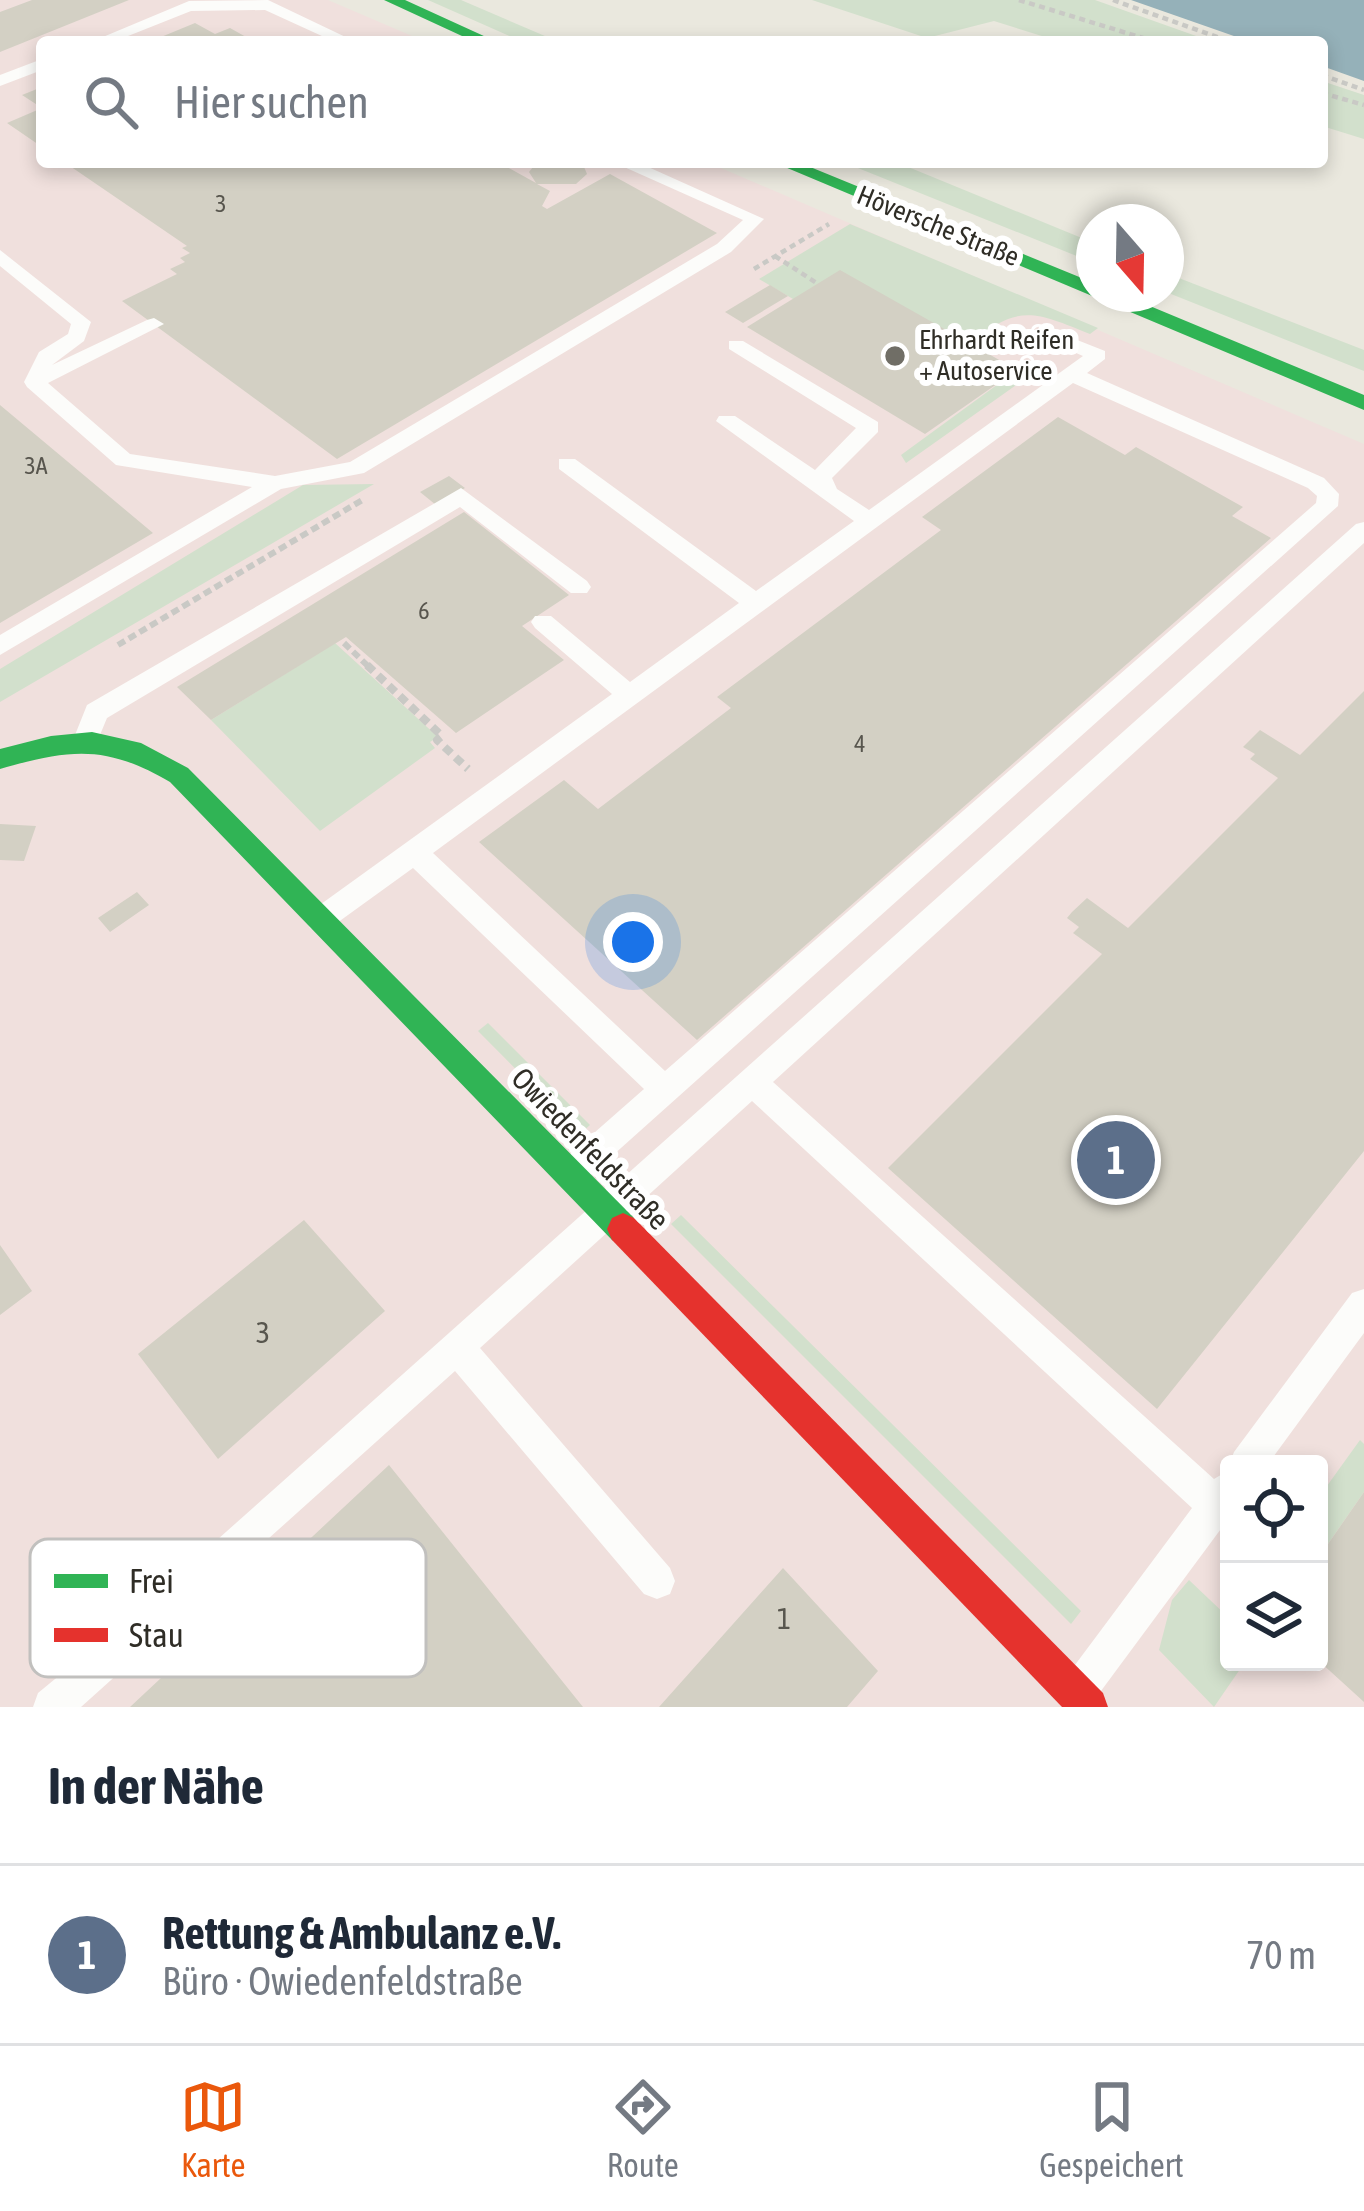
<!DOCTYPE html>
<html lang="de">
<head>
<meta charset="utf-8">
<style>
  :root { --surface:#fff; --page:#f6f6f7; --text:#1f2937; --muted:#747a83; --line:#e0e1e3; --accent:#ea580c }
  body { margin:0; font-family:"Asap Condensed",sans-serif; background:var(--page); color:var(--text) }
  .controls { position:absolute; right:36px; bottom:36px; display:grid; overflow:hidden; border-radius:12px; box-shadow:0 6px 18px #0003 }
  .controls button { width:108px; height:108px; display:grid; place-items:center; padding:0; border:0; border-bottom:3px solid var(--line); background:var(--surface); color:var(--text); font:60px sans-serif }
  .compass { position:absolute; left:1076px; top:204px; width:108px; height:108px; border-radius:50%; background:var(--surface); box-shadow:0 6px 18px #0003; rotate:160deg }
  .you { position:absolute; left:633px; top:942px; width:42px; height:42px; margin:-30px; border:9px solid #fff; border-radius:50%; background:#1a73e8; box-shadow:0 0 0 18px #1a73e833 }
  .badge { display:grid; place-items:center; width:78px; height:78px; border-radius:50%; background:var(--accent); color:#fff; font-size:39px; font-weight:700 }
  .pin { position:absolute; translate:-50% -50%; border:6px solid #fff; box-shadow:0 3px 12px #0006 }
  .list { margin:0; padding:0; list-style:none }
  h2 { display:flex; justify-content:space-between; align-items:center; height:156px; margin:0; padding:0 48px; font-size:51px }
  h2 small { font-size:39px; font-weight:400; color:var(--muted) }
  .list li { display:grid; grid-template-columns:78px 1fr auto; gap:36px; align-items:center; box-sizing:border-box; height:180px; padding:0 48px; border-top:3px solid var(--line) }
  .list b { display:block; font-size:45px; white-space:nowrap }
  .list p { margin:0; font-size:39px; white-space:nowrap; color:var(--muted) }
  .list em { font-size:39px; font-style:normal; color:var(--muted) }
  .icon { flex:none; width:66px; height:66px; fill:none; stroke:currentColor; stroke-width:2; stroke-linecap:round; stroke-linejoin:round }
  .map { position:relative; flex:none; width:1364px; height:1707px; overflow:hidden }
  .search { position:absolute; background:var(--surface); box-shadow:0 6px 18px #0003; left:36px; right:36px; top:36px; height:132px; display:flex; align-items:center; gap:30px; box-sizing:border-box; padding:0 42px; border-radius:12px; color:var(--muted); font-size:45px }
  .sheet { height:336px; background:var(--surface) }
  nav { display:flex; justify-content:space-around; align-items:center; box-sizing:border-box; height:168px; border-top:3px solid var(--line); background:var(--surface); font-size:33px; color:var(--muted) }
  nav a { display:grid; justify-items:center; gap:6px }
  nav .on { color:var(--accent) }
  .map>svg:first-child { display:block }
  .industrial { fill:#f0e0dd; fill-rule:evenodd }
  .green { fill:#d2e0cc }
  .water { fill:#95b1b9 }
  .building { fill:#d3d0c4 }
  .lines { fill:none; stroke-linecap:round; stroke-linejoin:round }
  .path-far2 { stroke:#c9c9c5; stroke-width:4.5; stroke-dasharray:6 4.5; stroke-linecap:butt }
  .path-far1 { stroke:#c9c9c5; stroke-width:6; stroke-dasharray:8 4.5; stroke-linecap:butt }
  .path { stroke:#c9c9c5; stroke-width:8; stroke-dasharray:9 6; stroke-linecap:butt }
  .lane { fill:#fcfcfa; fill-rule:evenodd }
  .fast { fill:#30b455; fill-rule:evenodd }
  .jam { fill:#e5322d; fill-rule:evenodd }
  .poi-dot { fill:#706e66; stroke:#fff; stroke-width:4.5 }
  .labels { text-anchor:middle; stroke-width:12; stroke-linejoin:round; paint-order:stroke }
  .number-label { font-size:24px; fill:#58564e }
  .far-street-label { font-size:27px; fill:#2f2d26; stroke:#fff }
  .far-poi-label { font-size:27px; fill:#2f2d26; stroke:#fff; text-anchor:start }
  .street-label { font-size:30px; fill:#2f2d26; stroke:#fff }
  .near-number-label { font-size:30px; fill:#58564e }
  .key { fill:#fff; stroke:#c1c0be; stroke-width:3 }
  .key-label { font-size:33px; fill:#2f2d26 }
</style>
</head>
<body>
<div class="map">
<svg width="1364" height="1707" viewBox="0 0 1364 1707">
  <rect width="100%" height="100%" fill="#eae8de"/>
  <path class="industrial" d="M0,0h328l98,42h-384v120h665l657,282v1263h-1364zM1229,1464h90v198h-90z"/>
  <path class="green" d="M428,0h33l98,42h-36z
    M812,0h283l118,42h-152l-67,-21 -67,17z
    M1322,81l42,14v44l-42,-13z
    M843,162h53l198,81v20z
    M850,224l248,104 -8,6c-57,-23 -70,-30 -121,9l-176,-44 -34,-20z
    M1166,273l198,77v21l-198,-79z
    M1024,365l12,6 -130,92 -5,-8z
    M374,484l-374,218v-33l303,-184z
    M335,643l103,94 -8,5 5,6 -115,83 -109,-111z
    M488,1023l102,102 -10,9 -102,-103z
    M681,1215l400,396 -10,13 -400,-400z
    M1360,1440l4,4v48l-45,65v-60z
    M1189,1580l40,38v44h16l-31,45 -55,-57 13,-50z"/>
  <path class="water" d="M1131,0h233v81l-42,-15v-24h-71z"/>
  <path class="building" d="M32,0h97l-129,52v-40z
    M195,23l20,11 15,-6 25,14h-106z
    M42,87v60l-35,-24 35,-15 -20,-13z
    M64,162h434l38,21 -7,-11 8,-10h45l5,12 -11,10h-39l13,7 -8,15 5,3 63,-35 107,59 -380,226 -215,-158 55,-27 -7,-5 15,-7 -5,-4 10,-5 -8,-5 5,-2z
    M840,270l177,100 -92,64 -178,-107z
    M770,285l18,11 -45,27 -18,-11z
    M0,405l153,128 -153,90z
    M1058,417l67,38 11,-8 107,60 -11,9 39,22 -574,502 -218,-198 85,-62 34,29 133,-101 -14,-11 224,-167 -19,-13z
    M449,476l16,12 -29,17 -16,-13z
    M464,512l105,83 -47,31 42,34 -108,73 -110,-96 -135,83 -34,-33z
    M1364,691v460l-207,258 -269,-241 214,-214 -29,-21 6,-6 -12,-9 5,-6 15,-14 41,30 150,-150 -28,-19 5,-5 -12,-7 17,-17 40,25z
    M0,824l36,2 -12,35 -24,-1z
    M137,892l12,13 -39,27 -12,-14z
    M304,1220l81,91 -167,148 -80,-105z
    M0,1245l32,46 -32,24z
    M389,1465l194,242h-453z
    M1364,1492v210l-45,-41v-104z
    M783,1568l95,103 -31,36h-188z"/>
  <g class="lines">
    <path class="path-far2" d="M1019,0l137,42
      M1113,0l118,42
      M1322,75l42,15
      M1322,93l42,12
      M775,256l43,28
      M754,269l75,-45"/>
    <path class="path-far1" d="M344,643l26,25
      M118,645l246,-146"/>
    <path class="path" d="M367,665l75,71 -5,4 31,29"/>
    <path class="lane" d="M268,0l88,42h-21l-70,-32 -74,1 -78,31h-22l98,-41z
      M42,59v11l-42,16v-11z
      M613,162h24l127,57 -33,33 -367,221 -83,16 -281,166v-20l252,-148 -136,-22 -89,-78 -3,-5 15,-30 29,-18 3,-10 -71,-58v-16l91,72 -7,19 -32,24 95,-45 7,-2 10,6 -116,59 82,71 145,22 75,-14 367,-218 26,-24z
      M1027,329l35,5 43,17v8l-18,14 237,105 15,16 -1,12 -755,676 -11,5 -11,-5 -5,-10 5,-10 83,-73 -231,-221 -83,60 -10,4 -10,-4 -4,-8 4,-8 302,-218 -77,-66 -4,-6 4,-6h16l79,66 109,-79 -180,-134v-10h16l181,132 98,-70 -138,-100 3,-5h16l80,54 41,-42 -127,-79v-8h14l135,81v10l-46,46 5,11 32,21 214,-154c-38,-17 -61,-14 -100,-2l-10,-6 18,-11zM1073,383l235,105 9,8 -1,7 -651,568 -232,-218z
      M461,488l126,93 4,6 -4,6h-16l-111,-86 -353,211 -10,24h-18l-4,-7 12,-30z
      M1364,522v21l-591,539 441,397 15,-9v48l-131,177 -13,6 -13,-6 -6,-13 6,-13 120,-161 -440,-407 -272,247 190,220 5,13 -5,13 -13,5 -13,-5 -189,-223 -374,336h-48l5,-14 96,-79 1222,-1090z
      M1364,1289v44l-96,131 -39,1 5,-13 118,-159z"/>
    <path class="fast" d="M384,0h21l92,42h-22z
      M773,162h25l296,121v11h27l243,101v15z
      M92,732l49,11 47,25 446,450 5,11 -5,11 -11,5 -11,-5 -442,-458c-65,-38 -100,-33 -170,-13v-20l51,-13z"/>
    <path class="jam" d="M623,1213l11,5 469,475 5,14h-46l-450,-467 -5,-11 5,-11z"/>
  </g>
  <circle class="poi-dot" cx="895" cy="356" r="12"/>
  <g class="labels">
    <g class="number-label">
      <text x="221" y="212">3</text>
      <text x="36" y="474">3A</text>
      <text x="424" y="619">6</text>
      <text x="860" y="752">4</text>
    </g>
    <g class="far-street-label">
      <text transform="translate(938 226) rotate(22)" y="9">Höversche Straße</text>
    </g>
    <g class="far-poi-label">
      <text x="919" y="349">Ehrhardt Reifen<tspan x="919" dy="31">+ Autoservice</tspan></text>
    </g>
    <g class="street-label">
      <text transform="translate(590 1149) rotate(46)" y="10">Owiedenfeldstraße</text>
    </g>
    <g class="near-number-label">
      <text x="263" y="1343">3</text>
      <text x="784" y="1629">1</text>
    </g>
  </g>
  <rect x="30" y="1539" width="396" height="138" rx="18" class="key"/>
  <rect x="54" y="1574" width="54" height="14" fill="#30b455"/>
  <rect x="54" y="1628" width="54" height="14" fill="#e5322d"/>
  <g class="key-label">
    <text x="129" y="1593">Frei</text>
    <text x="129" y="1647">Stau</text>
  </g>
</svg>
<div class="controls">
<button><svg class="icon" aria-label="locate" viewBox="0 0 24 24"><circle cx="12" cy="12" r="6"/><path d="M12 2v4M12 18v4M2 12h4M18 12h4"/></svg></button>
<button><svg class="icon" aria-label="layers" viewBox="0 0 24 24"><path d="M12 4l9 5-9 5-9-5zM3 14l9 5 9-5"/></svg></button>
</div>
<svg class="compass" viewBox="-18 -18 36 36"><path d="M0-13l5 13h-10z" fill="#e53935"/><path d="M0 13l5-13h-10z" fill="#747a83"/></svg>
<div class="you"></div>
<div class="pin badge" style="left:1116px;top:1160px;background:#5c6f8a">1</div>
<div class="search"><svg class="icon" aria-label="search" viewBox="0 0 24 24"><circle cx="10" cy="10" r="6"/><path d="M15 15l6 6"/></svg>Hier suchen</div>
</div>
<section class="sheet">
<h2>In der Nähe<small></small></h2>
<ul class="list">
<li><span class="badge" style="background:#5c6f8a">1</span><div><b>Rettung &amp; Ambulanz e.V.</b><p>Büro · Owiedenfeldstraße</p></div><em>70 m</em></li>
</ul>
</section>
<nav>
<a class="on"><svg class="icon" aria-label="map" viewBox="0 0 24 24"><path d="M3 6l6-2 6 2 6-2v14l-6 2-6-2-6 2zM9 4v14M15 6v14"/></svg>Karte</a>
<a><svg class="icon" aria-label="directions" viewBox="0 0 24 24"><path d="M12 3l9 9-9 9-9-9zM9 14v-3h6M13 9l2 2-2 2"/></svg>Route</a>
<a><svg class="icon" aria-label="saved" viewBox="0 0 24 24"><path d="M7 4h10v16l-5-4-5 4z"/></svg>Gespeichert</a>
</nav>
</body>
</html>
